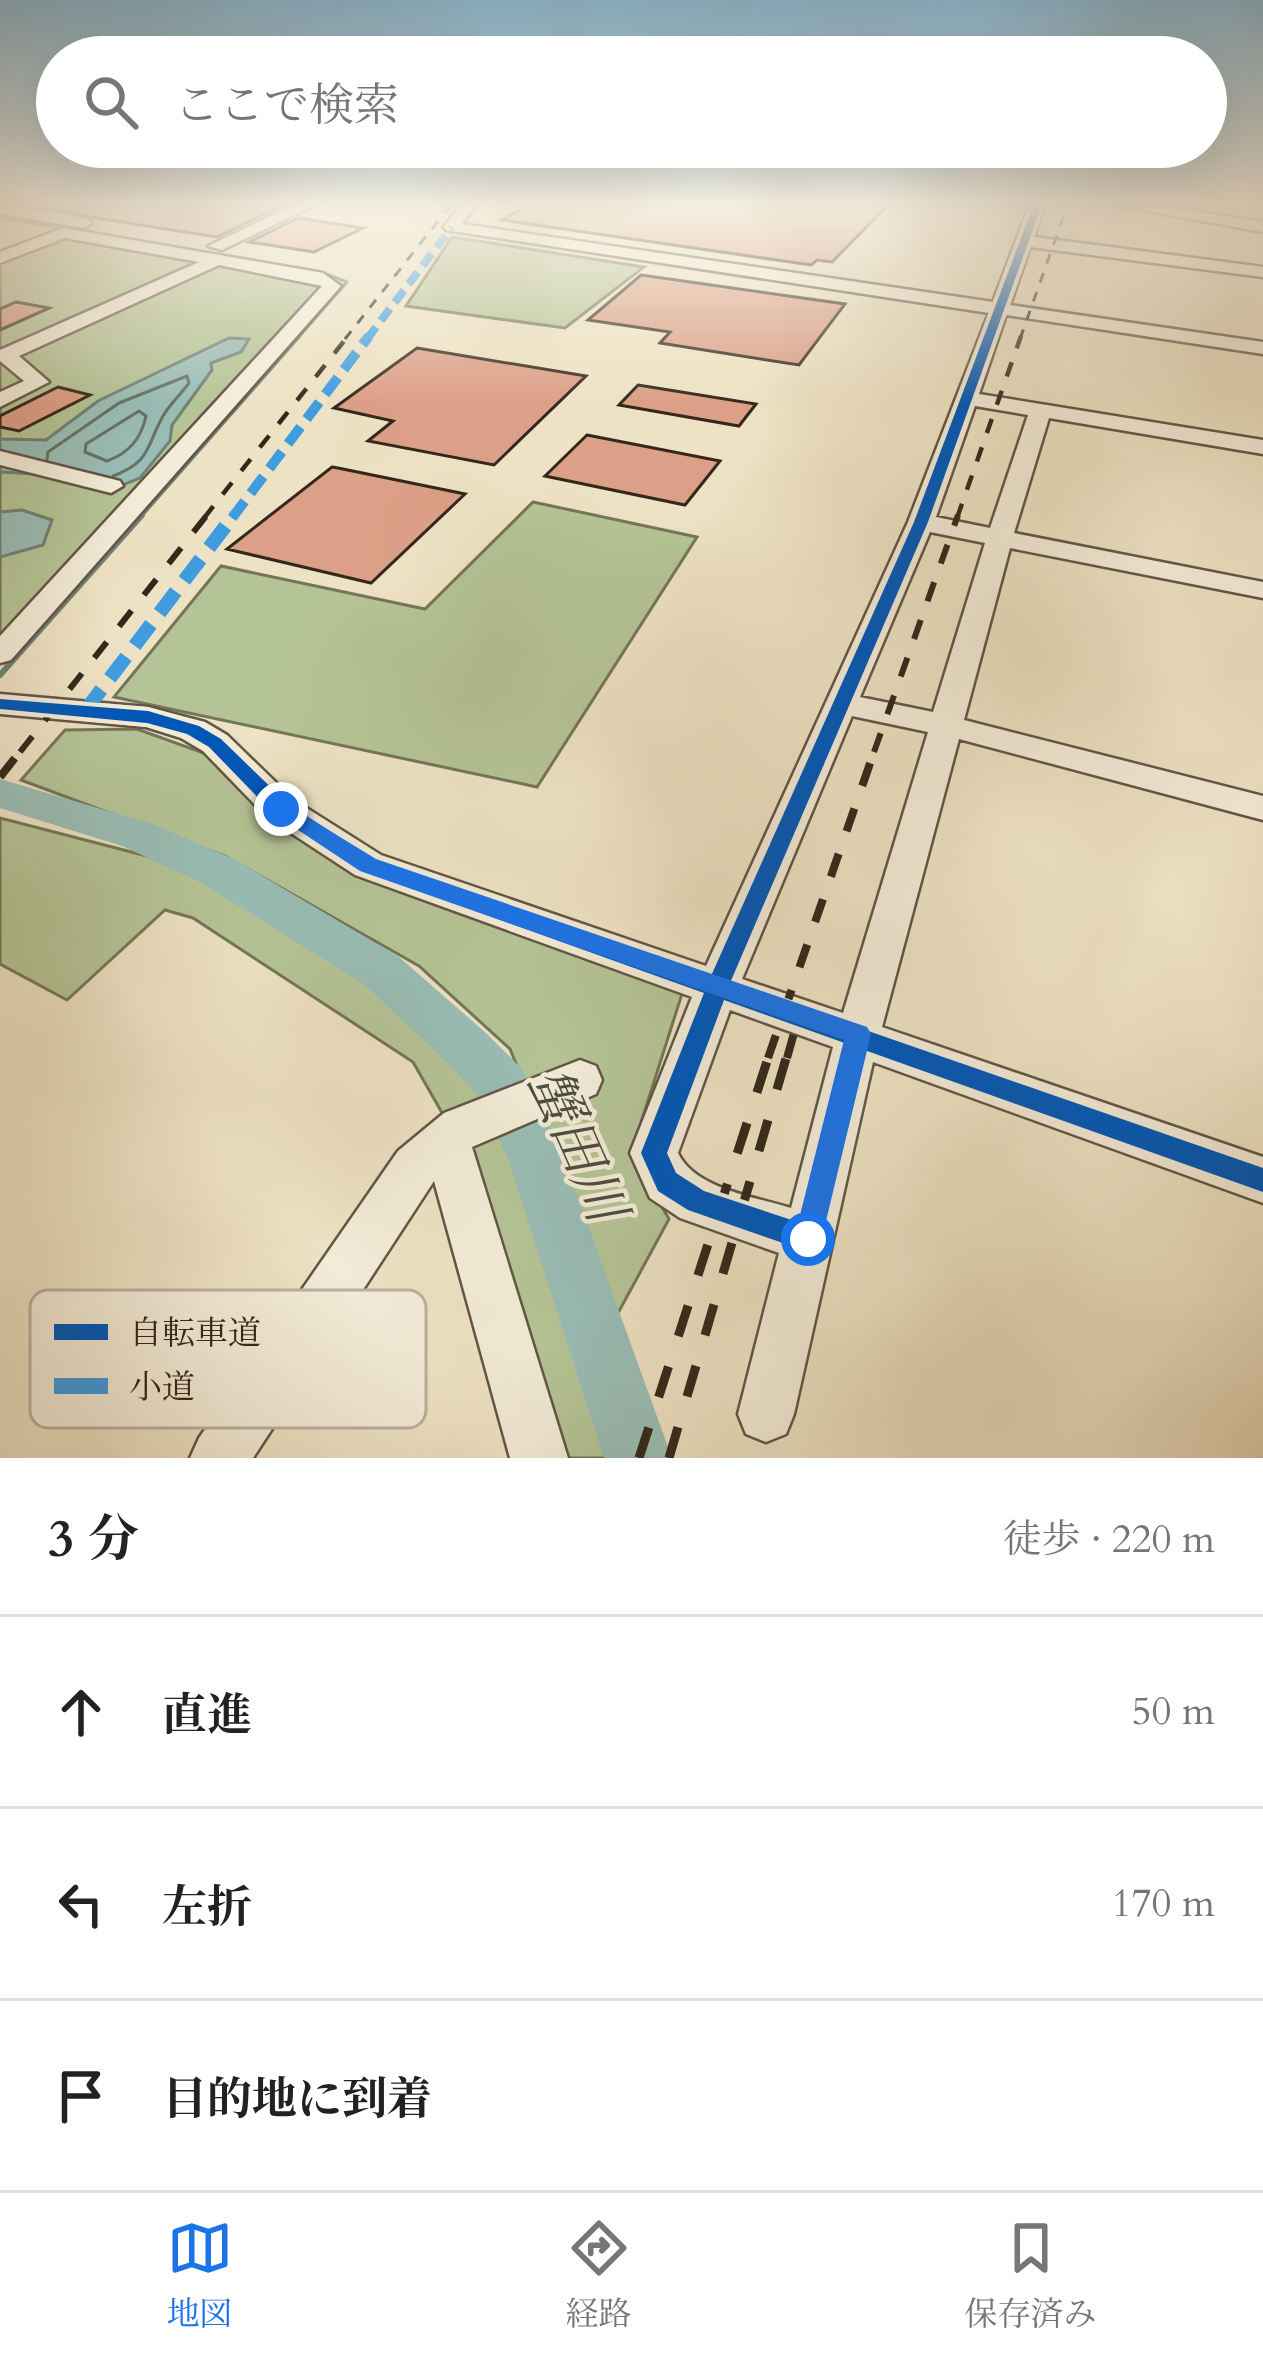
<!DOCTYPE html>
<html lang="ja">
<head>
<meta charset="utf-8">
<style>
  :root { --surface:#fff; --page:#f6f6f6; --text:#222; --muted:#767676; --line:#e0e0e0; --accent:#1a73e8 }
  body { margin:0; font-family:Cardo,"Noto Serif JP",serif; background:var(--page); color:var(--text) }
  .stop { position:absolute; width:36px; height:36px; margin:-27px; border:9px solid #1a73e8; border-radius:50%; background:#fff }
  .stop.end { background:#1a73e8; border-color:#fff; box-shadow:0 3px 12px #0008 }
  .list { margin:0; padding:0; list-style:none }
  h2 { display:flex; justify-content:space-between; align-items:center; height:156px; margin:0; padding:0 48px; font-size:51px }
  h2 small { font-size:39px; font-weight:400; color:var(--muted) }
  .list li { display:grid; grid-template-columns:78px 1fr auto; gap:36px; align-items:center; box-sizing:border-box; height:192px; padding:0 48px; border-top:3px solid var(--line) }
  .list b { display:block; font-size:45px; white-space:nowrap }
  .list em { font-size:39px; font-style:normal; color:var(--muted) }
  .icon { flex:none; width:66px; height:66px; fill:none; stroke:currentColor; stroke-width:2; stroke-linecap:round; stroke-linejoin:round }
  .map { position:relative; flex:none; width:1263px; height:1458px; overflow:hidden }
  .search { position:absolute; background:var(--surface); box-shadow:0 12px 48px #0002; left:36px; right:36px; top:36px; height:132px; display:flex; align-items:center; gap:30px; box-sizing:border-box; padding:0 42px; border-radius:66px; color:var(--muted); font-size:45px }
  .sheet { height:732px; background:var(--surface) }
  nav { display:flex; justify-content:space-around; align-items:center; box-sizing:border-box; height:168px; border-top:3px solid var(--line); background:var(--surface); font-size:33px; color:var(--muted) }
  nav a { display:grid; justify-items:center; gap:6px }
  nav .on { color:var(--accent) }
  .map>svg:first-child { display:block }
  .green { fill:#b5c496; stroke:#747658; stroke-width:3 }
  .water { fill:#99bdb5; stroke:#708177; stroke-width:3 }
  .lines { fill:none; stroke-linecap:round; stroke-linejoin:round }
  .shore { stroke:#667268; stroke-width:3 }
  .stream-far2 { stroke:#708177; stroke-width:3 }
  .stream-far1 { stroke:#708177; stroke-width:4.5 }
  .stream { stroke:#708177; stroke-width:6 }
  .river { fill:#99bdb5; fill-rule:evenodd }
  .building { fill:#dc9f87; stroke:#33281b; stroke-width:3 }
  .minor-casing { stroke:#625645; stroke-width:5 }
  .minor { fill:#f3ecd8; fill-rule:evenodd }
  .rail-far4 { stroke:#33281b; stroke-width:3; stroke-dasharray:10 10; stroke-linecap:butt }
  .rail-far3 { stroke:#33281b; stroke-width:4.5; stroke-dasharray:15 15; stroke-linecap:butt }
  .rail-far2 { stroke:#33281b; stroke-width:6; stroke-dasharray:20 20; stroke-linecap:butt }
  .rail-far1 { stroke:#33281b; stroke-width:8; stroke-dasharray:24 24; stroke-linecap:butt }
  .rail { stroke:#33281b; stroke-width:9; stroke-dasharray:32 32; stroke-linecap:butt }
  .quiet-far2 { stroke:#3e9cdf; stroke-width:8; stroke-dasharray:15 8; stroke-linecap:butt }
  .quiet-far1 { stroke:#3e9cdf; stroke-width:10; stroke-dasharray:21 10; stroke-linecap:butt }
  .quiet { stroke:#3e9cdf; stroke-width:14; stroke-dasharray:27 14; stroke-linecap:butt }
  .cycleway-casing { stroke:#f3ecd8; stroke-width:8 }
  .cycleway { fill:#0057b8; fill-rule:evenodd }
  .route { fill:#1a73e8 }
  .labels { text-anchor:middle; stroke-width:9; stroke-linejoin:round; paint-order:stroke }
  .near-water-label { font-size:54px; font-style:italic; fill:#4c4d42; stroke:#f3ecd8 }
  .key { fill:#f3ecd8; stroke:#b9b19f; stroke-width:3 }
  .key-label { font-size:33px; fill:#33281b }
</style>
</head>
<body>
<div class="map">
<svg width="1263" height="1458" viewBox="0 0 1263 1458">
  <rect width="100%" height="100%" fill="#ede2c3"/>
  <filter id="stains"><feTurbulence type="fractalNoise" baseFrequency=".00167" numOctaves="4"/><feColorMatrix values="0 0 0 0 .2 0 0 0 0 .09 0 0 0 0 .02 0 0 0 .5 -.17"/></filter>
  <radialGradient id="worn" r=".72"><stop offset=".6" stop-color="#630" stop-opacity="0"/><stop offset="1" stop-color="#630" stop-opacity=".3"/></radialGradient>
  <path class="green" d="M57,235l274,48 -331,371v-397z
    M452,237l192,30 -79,61 -159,-22z
    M533,502l164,35 -160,250 -423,-90 107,-131 204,43z
    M137,729l100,36 116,91 335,119 -57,179 38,65 -52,96 -107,-266 -91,-83 -194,-110 -204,-76 44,-50z
    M0,818l170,44 205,120 85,75 36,57 57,160 57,184h-59l-90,-312 -48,-84 -220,-144 -28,-8 -98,90 -67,-36z"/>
  <path class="water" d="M229,338l20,1 -8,13 -30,11 1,7 -40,55 -2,16 -30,37 -32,13 -39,-15 -69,-4v-33l46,1 52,-39z
    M22,510l30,10 -9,25 -43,12v-45z"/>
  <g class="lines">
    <path class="shore" d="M139,411l7,5c-5,23 -17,37 -39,45l-22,-9 1,-8z
      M47,460l1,-8 71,-49 68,-27 2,7c-8,11 -19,21 -26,33 -17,30 -11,45 -50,60"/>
    <path class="stream-far2" d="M0,218l67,11
      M151,243l170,29 26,10 -50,57"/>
    <path class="stream-far1" d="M139,518l160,-182"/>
    <path class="stream" d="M0,675l142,-160"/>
    <path class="river" d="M0,779l152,45 82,35 165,98 87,76 36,36 42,90 108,299h-68l-96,-299 -25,-58 -33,-36 -85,-80 -163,-102 -80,-37 -122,-38z"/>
  </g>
  <path class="building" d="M36,201h256l-75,36 -127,-20 -55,-12z
    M536,201h319l33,4 -56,57 -15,-2 -6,5 -309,-45z
    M298,218l65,10 -49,24 -65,-10z
    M641,275l204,29 -46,61 -139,-22 10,-11 -82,-12z
    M16,302l33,6 -49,22v-21z
    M417,348l169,28 -92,89 -126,-24 25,-20 -59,-13z
    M638,385l118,19 -17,22 -120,-21z
    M58,387l32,8 -71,36 -19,-4v-11z
    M587,435l133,26 -35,44 -140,-29z
    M332,467l6,1 127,26 -94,89 -144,-34z"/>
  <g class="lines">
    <defs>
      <path id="minor" d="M303,201h20l-101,49 -14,-4z
        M463,201h15l-16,23 531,78 38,-101h15l-12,36 229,30v10l-233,-30 -20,58 253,37v12l-257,-39 -27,79 284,46v14l-214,-36 -35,115 249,49v16l-253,-50 -46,172 299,76v24l-304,-81 -77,288 381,130v46l-390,-141 -79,352 -8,20 -20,8 -20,-8 -8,-20 41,-161 -99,-35 -30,-20 -20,-45 62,-156 -337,-122 -87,-57 -65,-67 -22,-13 -35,-11 -146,-13v-20l148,13 57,15 22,13 67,65 87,55 325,111 202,-444 81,-209 -543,-83 -2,-3zM975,406l53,9 -38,113 -54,-11zM930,532l55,11 -52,169 -73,-15zM852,716l76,16 -85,281 -101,-34zM730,1010l103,37 -42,161c-35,-11 -96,-19 -113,-55z
        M1093,201h37l133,21v10z
        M0,204l84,14 8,5 -8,5 -84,-14z
        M63,228l260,45 18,13 -330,374 -11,3v-27l322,-350 -103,-21 -200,91 30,26 -49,25v-15l24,-11 -24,-20v-11l199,-88 -134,-24 -65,25v-11z
        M0,451l120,30 3,5 -12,7 -111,-28z
        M580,1060l16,6 6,14 -6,14 -124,53 96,311h-58l-76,-277 -181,277h-63l9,-20 199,-287 46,-38z"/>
    </defs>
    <use href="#minor" class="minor-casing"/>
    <use href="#minor" class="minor"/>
    <path class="rail-far4" d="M345,339l109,-138
      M1020,339l49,-138"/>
    <path class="rail-far3" d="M204,518l144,-182
      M957,518l64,-182"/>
    <path class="rail-far2" d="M20,752l187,-237
      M874,752l84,-237"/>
    <path class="rail-far1" d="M0,777l22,-28
      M768,1058l107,-309
      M787,1058l9,-32"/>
    <path class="rail" d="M639,1458l130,-403
      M669,1458l118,-403"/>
    <path class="quiet-far2" d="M367,339l85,-112"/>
    <path class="quiet-far1" d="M232,518l137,-182"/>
    <path class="quiet" d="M85,711l149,-196"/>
    <defs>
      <path id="cycleway" d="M1035,201h8l-115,321 -198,461 533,185v24l-539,-192 -57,153 9,20 28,18 115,38 4,10 -4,10 -10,3 -121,-42 -30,-19 -17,-38 63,-160 -343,-123 -87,-56 -65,-67 -22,-13 -40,-11 -147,-14v-10l148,12 51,15 22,13 67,65 87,56 336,116 203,-454z"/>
    </defs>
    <use href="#cycleway" class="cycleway-casing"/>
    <use href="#cycleway" class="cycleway"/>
  </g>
  <linearGradient id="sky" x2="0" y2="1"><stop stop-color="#88b8d4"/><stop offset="0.5" stop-color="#f7f2e4"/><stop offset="1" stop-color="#f7f2e4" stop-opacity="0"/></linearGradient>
  <rect width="1263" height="405" fill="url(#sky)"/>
  <path class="route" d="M281,801l95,58 491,168 4,7 -52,216 -11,4 -10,-4 -4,-11 50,-199 -484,-169 -86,-57v-10z"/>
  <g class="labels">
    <g class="near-water-label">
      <text transform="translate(578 1144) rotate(66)" y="19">蟹田川</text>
    </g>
  </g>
  <rect x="30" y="1290" width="396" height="138" rx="18" class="key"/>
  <rect x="54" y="1324" width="54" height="16" fill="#0057b8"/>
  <rect x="54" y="1378" width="54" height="16" fill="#3e9cdf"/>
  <g class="key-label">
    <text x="129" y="1344">自転車道</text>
    <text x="129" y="1398">小道</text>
  </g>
  <rect width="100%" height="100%" filter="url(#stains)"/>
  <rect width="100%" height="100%" fill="url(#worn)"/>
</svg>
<div class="stop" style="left:808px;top:1239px"></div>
<div class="stop end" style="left:281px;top:809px"></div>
<div class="search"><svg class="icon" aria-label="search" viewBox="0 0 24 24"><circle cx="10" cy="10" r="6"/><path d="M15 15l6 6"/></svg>ここで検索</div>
</div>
<section class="sheet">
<h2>3 分<small>徒歩 · 220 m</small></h2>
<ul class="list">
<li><svg class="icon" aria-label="ahead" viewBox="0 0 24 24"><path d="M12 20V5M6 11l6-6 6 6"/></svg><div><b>直進</b></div><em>50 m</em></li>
<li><svg class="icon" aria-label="left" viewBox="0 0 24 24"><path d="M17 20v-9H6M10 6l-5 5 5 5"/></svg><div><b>左折</b></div><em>170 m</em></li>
<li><svg class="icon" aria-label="arrive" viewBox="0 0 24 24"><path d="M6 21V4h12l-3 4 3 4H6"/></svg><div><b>目的地に到着</b></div></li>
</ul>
</section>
<nav>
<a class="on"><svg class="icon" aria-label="map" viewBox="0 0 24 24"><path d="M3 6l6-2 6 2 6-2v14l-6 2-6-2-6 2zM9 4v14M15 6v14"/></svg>地図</a>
<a><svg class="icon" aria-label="directions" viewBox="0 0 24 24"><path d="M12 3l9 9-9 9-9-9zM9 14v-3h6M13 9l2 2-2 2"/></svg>経路</a>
<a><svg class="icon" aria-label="saved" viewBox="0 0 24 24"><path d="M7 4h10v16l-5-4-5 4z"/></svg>保存済み</a>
</nav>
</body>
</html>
